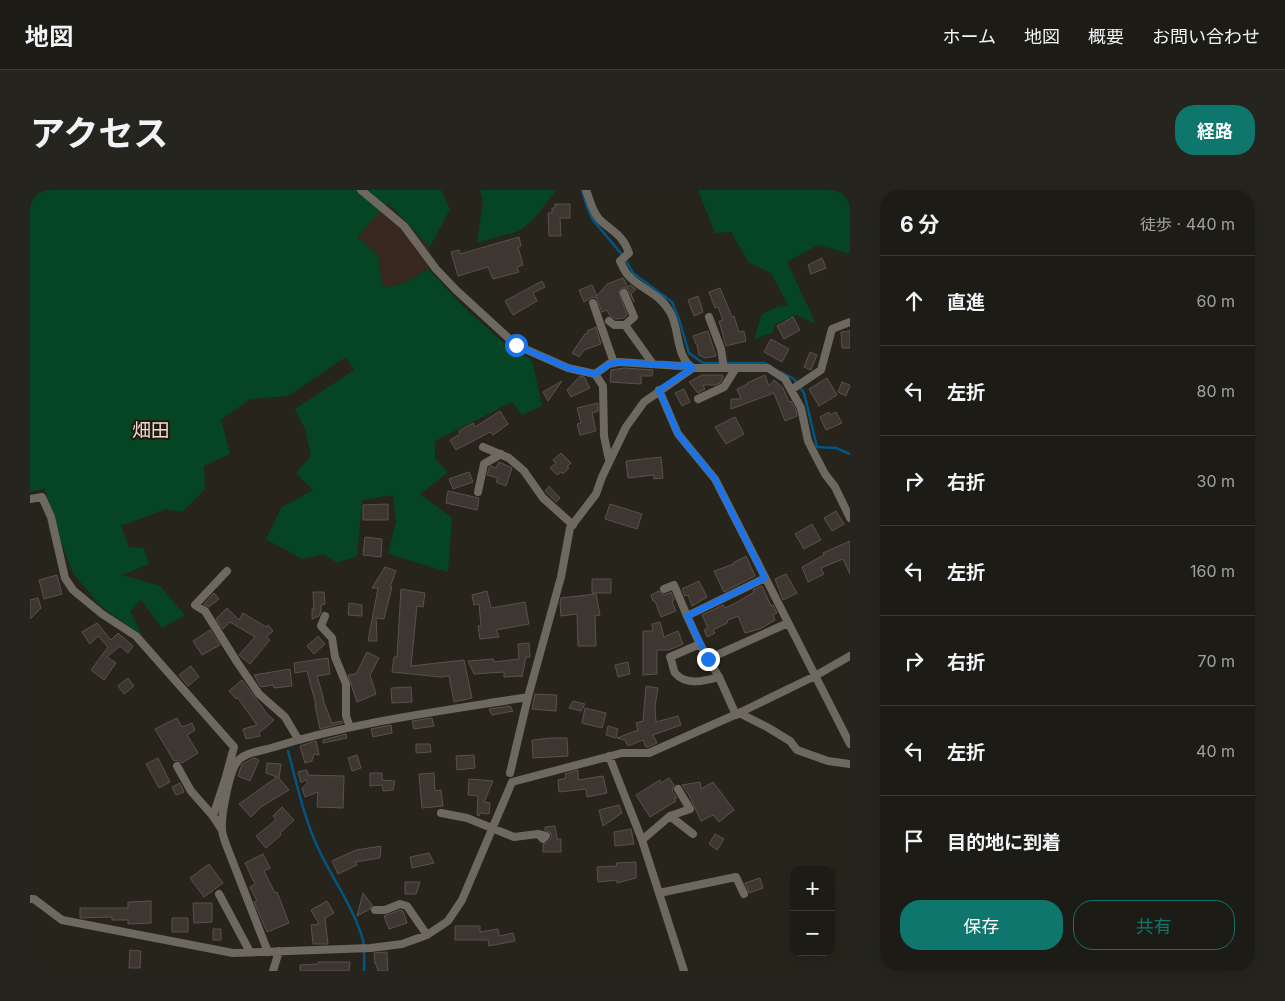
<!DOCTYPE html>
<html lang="ja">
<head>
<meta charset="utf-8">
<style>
  :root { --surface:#1d1b15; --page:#25241e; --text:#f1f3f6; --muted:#a0a1a0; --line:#3b3934; --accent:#0f766e }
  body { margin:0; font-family:Inter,"Noto Sans JP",sans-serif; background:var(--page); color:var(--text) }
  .controls { position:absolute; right:15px; bottom:15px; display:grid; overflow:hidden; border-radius:10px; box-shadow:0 5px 20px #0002 }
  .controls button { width:45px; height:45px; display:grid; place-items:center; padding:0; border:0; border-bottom:1px solid var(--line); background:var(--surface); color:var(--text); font:25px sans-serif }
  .stop { position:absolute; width:15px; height:15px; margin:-11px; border:4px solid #1a73e8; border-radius:50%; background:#fff }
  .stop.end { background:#1a73e8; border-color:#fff; box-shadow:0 1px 5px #0008 }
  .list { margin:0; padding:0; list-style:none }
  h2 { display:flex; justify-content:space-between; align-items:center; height:65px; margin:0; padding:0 20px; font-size:21px }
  h2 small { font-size:16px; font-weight:400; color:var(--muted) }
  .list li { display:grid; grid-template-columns:32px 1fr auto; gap:15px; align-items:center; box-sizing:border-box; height:90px; padding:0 20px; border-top:1px solid var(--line) }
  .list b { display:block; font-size:19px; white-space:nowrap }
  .list em { font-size:16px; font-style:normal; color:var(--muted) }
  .actions { display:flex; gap:10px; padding:15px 20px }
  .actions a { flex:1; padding:11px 0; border:1px solid var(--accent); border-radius:20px; text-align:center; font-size:18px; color:var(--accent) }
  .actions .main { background:var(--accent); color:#fff }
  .icon { flex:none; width:28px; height:28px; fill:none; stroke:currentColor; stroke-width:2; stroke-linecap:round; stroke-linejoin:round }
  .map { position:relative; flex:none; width:820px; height:781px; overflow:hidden; border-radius:20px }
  header { display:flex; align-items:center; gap:30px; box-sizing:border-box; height:70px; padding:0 25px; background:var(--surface); border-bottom:1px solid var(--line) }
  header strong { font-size:24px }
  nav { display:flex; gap:28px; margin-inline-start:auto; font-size:18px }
  .intro { display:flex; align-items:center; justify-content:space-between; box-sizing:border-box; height:120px; padding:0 30px }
  h1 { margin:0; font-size:35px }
  .button { padding:12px 22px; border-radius:20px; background:var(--accent); color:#fff; font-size:18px; font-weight:700 }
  main { display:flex; gap:30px; padding:0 30px }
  aside { flex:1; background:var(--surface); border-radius:20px; box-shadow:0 5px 20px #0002 }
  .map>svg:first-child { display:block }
  .industrial { fill:#38271e }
  .green { fill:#054523 }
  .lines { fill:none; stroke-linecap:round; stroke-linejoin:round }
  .stream { stroke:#035584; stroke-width:2.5 }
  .building { fill:#3d3631; stroke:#5a514c }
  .minor { stroke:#6d6961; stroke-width:8 }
  .route { stroke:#1a73e8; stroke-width:6 }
  .labels { text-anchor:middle; stroke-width:4; stroke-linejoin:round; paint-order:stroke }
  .quarter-label { font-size:19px; fill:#f6d7c8; stroke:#1d1a13 }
</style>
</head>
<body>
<header>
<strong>地図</strong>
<nav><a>ホーム</a><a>地図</a><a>概要</a><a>お問い合わせ</a></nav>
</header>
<div class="intro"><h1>アクセス</h1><a class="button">経路</a></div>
<main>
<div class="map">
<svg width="820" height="781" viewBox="0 0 820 781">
  <rect width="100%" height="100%" fill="#27241c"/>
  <path class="industrial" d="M357,13l43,44 -2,22 -24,14 -16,4 -6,-3 -4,-29 -21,-18z"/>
  <path class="green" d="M0,0h411l9,19 -20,38 -42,-44 -31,34 21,18 4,29 6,3 16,-4 24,-14 37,39 39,35 28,17 10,46 -20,9 -10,-13 -77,39v18l13,13 -28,22 32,24 -4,54 -60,-18 8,-33 -3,-26 -31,5 -5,56 -20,7 -13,-9 -22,5 -36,-20 15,-31 32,-18 -17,-16 15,-19 -6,-26 -10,-20 59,-39 -8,-13 -58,39 -38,3 -29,21 9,34 -26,12 1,23 -23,23 -16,-3 -45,17 8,21 15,1 5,16 -27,11 38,11 25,29 -23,13 -21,-28 -11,12 12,23 -42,-29 -27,-33 -16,-41 -12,-43 -15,3z
    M450,0h76l-22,29 -15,12 -42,12 6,-42z
    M668,0h152v64l-32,-9 -31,17 29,62 -19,-9 -22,9 -3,9 -18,6 8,-25 15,-7 11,-2 -17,-32 -22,-10 -18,-31 -16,1z"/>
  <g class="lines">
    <path class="stream" d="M552,0l5,17 6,13 31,37 9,16 39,29 7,17 10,34 14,10h62l5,3
      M751,182l13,7 10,14 13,54 19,1 14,6
      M258,561c9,33 16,68 31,99 14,30 35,58 44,90 2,10 1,21 1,31"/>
  </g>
  <path class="building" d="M525,14h15v14h-10l1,18h-12l-1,-23h4v-5h3z
    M489,47l2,9 -3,1 5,18 -6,2 2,5 -26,7 -5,-12 -30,9 -7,-24 8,-2 1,4z
    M792,68l4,10 -15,6 -3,-9z
    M593,88l5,9 2,-2 6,4 -5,5 3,8 -7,-14h-5l-3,4 8,23 -3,3 -8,1 -6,-3 -3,-6 -5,2 -6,-15 -5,1 -7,4 -5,-12 13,-5 5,11 10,-12z
    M512,91l3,6 -12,6 4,8 -24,14 -8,-14z
    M690,98l12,29 2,-1 5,16 5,-1 2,10 -20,5 -7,-25 4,-1 -5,-13 -3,1 -6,-16z
    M668,106l5,16 -9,4 -6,-16z
    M763,127l7,13 -16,9 -7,-13z
    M566,137l5,17 -17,6 -5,7 -7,-4 13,-19 3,-1 -1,-2z
    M678,141l8,25 -11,2 -6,-3 -2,-11h-1l-3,-8z
    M820,141v17h-8l-1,-16z
    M741,149l18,10 -7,13 -18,-10z
    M780,162l7,3 -6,15 -7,-3z
    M594,178l29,2 -1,6h-11v8l-31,-2 1,-12z
    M672,185h21v3l-3,5 -5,2h-12l2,4 -7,4 -9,-11z
    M735,185l4,11 5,-6 9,8 6,14 2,-1 5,9 1,6 -12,5 -11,-28 -43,16v-10h10l-4,-10 11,-5 -1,-1z
    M550,186l4,1 6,11 -19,9 -4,-7z
    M797,188l10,17 -18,11 -10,-17z
    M532,191l-14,20 -5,-9z
    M812,192l8,3 -4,11 -8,-4z
    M654,199l6,13 -8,4 -7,-13z
    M568,213v8l-6,2 4,18 -16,4 -3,-11 4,-1 -4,-15z
    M470,221l8,13 -15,11 -3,-3 -34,18 -6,-10 10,-6 -1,-3 14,-8 2,4z
    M799,222l1,3 6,-3 6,11 -16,7 -6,-13z
    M705,227l9,17 -18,10 -11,-17z
    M531,263l10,10 -4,4 2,1 -6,6 -2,-2 -4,3 -7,-7 6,-5 -3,-3z
    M631,267l2,21 -9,1v-4l-26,3 -2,-17z
    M469,272l13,6 -6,18 -10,-4 2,-4 -11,-3 2,-7 2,-2 5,2z
    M439,282l4,10 -20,7 -4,-10z
    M519,296l11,12 -4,4 -11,-11z
    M418,301l31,7 -2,12 -31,-7z
    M358,314v16h-25v-15z
    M580,314l32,10 -5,15 -32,-10z
    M806,321l8,13 -12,7 -8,-13z
    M782,334l9,16 -17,9 -9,-15z
    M335,347l17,2 -1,18 -18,-2z
    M820,351v33l-7,-15 -22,9 3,6 -16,8 -6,-15 22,-12 -1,-2z
    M716,366l9,20 -31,16 -10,-21 20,-7 -1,-1z
    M355,377l11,4 -6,16h2l-8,32 -8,-1 1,23h-9l10,-53h-6z
    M756,384l11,19 -14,7 -8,-21z
    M27,385l5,19 -18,5 -5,-19z
    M562,389h19v14h-19z
    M669,391l8,16 -15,9 -4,-11 -3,1 -3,-7z
    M732,396l9,20 2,-1 4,8 -4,2 2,5 -15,9 -15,4 -7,-17 -10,4 -1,3 -14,7 2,3 -8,4 -3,-7 4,-2 -6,-13 21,-10 2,3 9,-4 20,-12 -1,-2z
    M371,399l24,4 -2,14 -6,-1 -6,60 53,-6 8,38 -18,4 -5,-26 -8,1 -49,-5 2,-15h3z
    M457,401l4,17 34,-6 4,22 -33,6 3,7 -19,2 -2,-13h3l-2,-22 -5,1 -2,-10z
    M629,401l5,4 7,-3 3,8 -2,1 4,10 -15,6 -6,-16h-2l-2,-6z
    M283,402h11l1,12 -4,1v7l-2,4 -7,3v-10h2z
    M184,403l5,6 -10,8 -5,-3z
    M566,404l4,21 -5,1 1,30h-18l-1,-32 -16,2 -1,-13 1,-5z
    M8,408l3,10 -11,11v-19z
    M319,413l13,2v11l-14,-1z
    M197,418l12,12 4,-7 23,14 2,-2 5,6 -7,6 4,3 -20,24 -11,-9 16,-18 -25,-15 -7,7 -7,-10z
    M630,432l4,15 14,-6 5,13 -14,6h-12v24l-14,1v-44h10l-1,-7z
    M67,433l14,17 7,-7 15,13 -5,7 -8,-7 -13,11 9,6 -12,17 -13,-10 17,-23 -10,-11 -8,8 -8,-12z
    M180,440l10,15 -18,10 -9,-14z
    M288,446l7,8 -11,10 -7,-8z
    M499,453l1,14h-4l-4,20 -2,-1 -16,1v-5l-30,2 -6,-13 25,-2 1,3 25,-3 -1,-15z
    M337,462l12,6 -9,17 6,19 -19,8 -9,-27 8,-1z
    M298,468l2,16 -13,2 7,24h-1l9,23 10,-2 1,2 -23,6 -5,-24h1l-9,-34 -12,2 -1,-10z
    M598,472l2,12 -12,3 -3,-12z
    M161,476l8,11 -11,9 -9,-11z
    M260,479l2,17 -18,2 -1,-3 -12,2 -7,-12z
    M98,488l6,8 -10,8 -6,-8z
    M212,490l26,35 6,5 -15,13 1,3 -14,3 -3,-10 14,-4 -20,-28 -1,2 -7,-8z
    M616,496l12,2 -3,18 1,16 22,-6 3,9 -28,10 4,8 -9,4h-2l-3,-7 -15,6 -3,-6 -8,-2 21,-8 -2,-7 7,-2z
    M381,497l1,15 -20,1 -1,-15z
    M505,504l22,1 -1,16 -24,-2z
    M543,511l12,3 -4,7 -12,-3z
    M480,516l3,5 -21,4 -3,-6z
    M555,518l21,5 -4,15 -20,-5z
    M147,528l5,9 10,-4 3,7 -8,5 11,18 -16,10 -4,-3 -4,1 -19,-32z
    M402,528l2,8 -20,3 -2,-8z
    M361,535l1,8 -19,4 -2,-8z
    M578,536l10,3 -2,9 -10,-3z
    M316,544l1,4 -24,5v-3z
    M522,548h15l1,18 -35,2 -1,-18z
    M286,551l3,14 -5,-1 -2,7 -7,2 -5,-17z
    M386,554h14l1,8 -15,1z
    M327,565l4,13 -9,3 -4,-13z
    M444,565l1,13 -18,2 -1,-14z
    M128,568l12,24 -11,6 -13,-24z
    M224,568l5,2 -9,21 -12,-5 4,-12z
    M237,573l14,1 -2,14 -1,-1 11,13 -28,17 -10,10 -12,-13 38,-27 -11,-4z
    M277,580l1,5 36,1 -1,32 -26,-1 1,-15 -13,5 -3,-9 6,-5 -3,-3 -4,3 -3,-11z
    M548,580v10l25,-4 4,17 -20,4 -1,-8 -27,3 -1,-12 8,-2 -1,-4z
    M340,583h12v7l13,1 -2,9 -10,1 -1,-6 -12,1z
    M404,583l1,18 6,-1 2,16 -21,2 -3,-34z
    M639,588l5,7 -2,5 5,8h-3l2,3 -26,16 -14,-22 24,-15 1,3z
    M439,589l24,2 -9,21 6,1 -1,11 -9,-1 -1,3 -2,-1 1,-19 -10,-1z
    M670,592l1,7 12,-7 21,28 -15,12 -6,-7 -12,6 -12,-26 -7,-10z
    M150,593l4,9 -8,3 -4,-8z
    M589,615l3,8 -19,13 -4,-16z
    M252,617l12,13 -14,13 1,2 -15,13 -10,-12 20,-16 -3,-4z
    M525,636l2,13h4v13h-18v-8l4,-1 5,-6 -2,-5 -5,-2v-3z
    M601,639l3,15 -19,2 -1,-14z
    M685,644l9,5 -7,11 -8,-6z
    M351,656l-1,12 -25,4 2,3 -19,9 -6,-13 24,-11z
    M399,663l5,10 -22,5 -2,-11z
    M233,664l7,14 -6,3 11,22 2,-1 12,31 -22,9 -13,-30 3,-1 -7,-14 5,-3 -10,-21z
    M606,672v16l-19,5v-3l-19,2 -1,-15 20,-1 -1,-3z
    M179,674l14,19 -19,14 -14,-19z
    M730,688l3,10 -14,5 -4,-10z
    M375,692h15l-4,12h-11z
    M333,703l9,12 -2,4 -13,7z
    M121,711v22l-23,1v-4h-16v-3l-32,1v-10h48v-6z
    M297,711l7,12 -9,5 3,26h-15l-2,-19 8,-1 -8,-14z
    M163,713h19v19l-18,1z
    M370,720l3,1 4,12 -18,6 -5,-13z
    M142,728h16v14h-16z
    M425,736h25v6l18,-3 1,7 14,-3 2,8 -26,5 -1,-6h-33z
    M183,739h8v11h-8z
    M100,760l11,1 -1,17h-11z
    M357,762l1,19h-10l-2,-7h-1l-1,-11z
    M288,772h32l-1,9h-49v-6l18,-1z"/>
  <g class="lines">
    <path class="minor" d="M331,0l43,36 32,43 20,21 60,55 52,23 27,6 14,-10 10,-2 62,4 6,-2
      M556,0c4,10 6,22 14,30 13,12 23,15 29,33l-9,8c2,4 4,9 7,13 11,14 33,19 43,38 10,16 5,45 23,56h75l17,11 16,29 7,33 6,12 11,21 10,13 15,31
      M594,103l10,24 -9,8 28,39
      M563,113l21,60
      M679,127l12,32 3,19
      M579,131l5,4h11
      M565,184l8,12 1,50 5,24
      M629,200l19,44 37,45 135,265
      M761,200l30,-20 11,-41 18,-7
      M668,209l26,-12 12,-19
      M453,257l26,11 15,13 19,27 30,27
      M448,302l6,-28 17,-10
      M0,309l12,-2 9,20 14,61 8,12 29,24 34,22 98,111 -9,33 -12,36
      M197,381l-32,34 10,6 32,51 22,32 26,23 13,22
      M634,399l10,-4 13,31
      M295,426l-4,10 11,12 3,19 11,27v32l4,11
      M670,454l-13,-28 78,-38
      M678,469l-8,-15 -30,13c2,4 3,12 5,16 11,13 30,8 44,4
      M709,523l28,14 23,14 7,9 31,11 22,3
      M706,525l-17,-38 -11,-18 80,-36
      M579,566l33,84 42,131
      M147,576l14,25 22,25 9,14
      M480,583l18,-76 33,-120 9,-49 26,-34 6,-17 24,-50 18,-25 49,-34
      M411,623l26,5 47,19 24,-3 8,2 -3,3 -5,-5
      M640,626l23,18
      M612,650l28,-24 20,-7 -12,-20
      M629,703l77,-16 8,17
      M189,704l31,58
      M0,709h4l28,21 171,33 138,-5 31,-4 25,-9 21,-14 14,-21 50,-118 110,-29h27l90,-40 76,-37 35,-20
      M345,720h10l15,-6 7,2 20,29
      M238,762l-41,-105c-2,-6 -5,-12 -5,-18 -1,-14 7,-56 15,-67 6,-9 23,-11 34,-14 83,-26 171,-37 257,-51
      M243,781l6,-20"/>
  </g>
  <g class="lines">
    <path class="route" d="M486,155l52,23 27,6 14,-10 10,-2 62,4 7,-2 5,4 -34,22 19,44 37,45 50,99 -78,38 21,43"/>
  </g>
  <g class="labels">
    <g class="quarter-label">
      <text x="121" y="247">畑田</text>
    </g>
  </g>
</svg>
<div class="controls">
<button>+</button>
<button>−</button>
</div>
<div class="stop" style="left:486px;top:155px"></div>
<div class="stop end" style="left:678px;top:469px"></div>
</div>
<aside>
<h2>6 分<small>徒歩 · 440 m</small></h2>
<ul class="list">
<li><svg class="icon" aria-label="ahead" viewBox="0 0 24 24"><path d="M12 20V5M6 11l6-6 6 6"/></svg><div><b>直進</b></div><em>60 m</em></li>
<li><svg class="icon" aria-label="left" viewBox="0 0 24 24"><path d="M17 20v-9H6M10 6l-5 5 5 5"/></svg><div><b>左折</b></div><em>80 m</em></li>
<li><svg class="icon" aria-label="right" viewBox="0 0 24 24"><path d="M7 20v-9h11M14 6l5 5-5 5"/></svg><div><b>右折</b></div><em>30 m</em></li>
<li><svg class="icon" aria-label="left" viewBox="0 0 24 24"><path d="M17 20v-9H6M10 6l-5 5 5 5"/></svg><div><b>左折</b></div><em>160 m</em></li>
<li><svg class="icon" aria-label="right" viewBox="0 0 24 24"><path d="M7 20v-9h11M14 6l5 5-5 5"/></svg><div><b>右折</b></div><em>70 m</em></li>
<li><svg class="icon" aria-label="left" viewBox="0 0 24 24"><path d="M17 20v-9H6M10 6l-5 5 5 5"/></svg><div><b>左折</b></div><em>40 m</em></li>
<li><svg class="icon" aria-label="arrive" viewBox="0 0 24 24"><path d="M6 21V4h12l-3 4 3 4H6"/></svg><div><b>目的地に到着</b></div></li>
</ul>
<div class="actions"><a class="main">保存</a><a>共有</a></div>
</aside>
</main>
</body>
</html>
